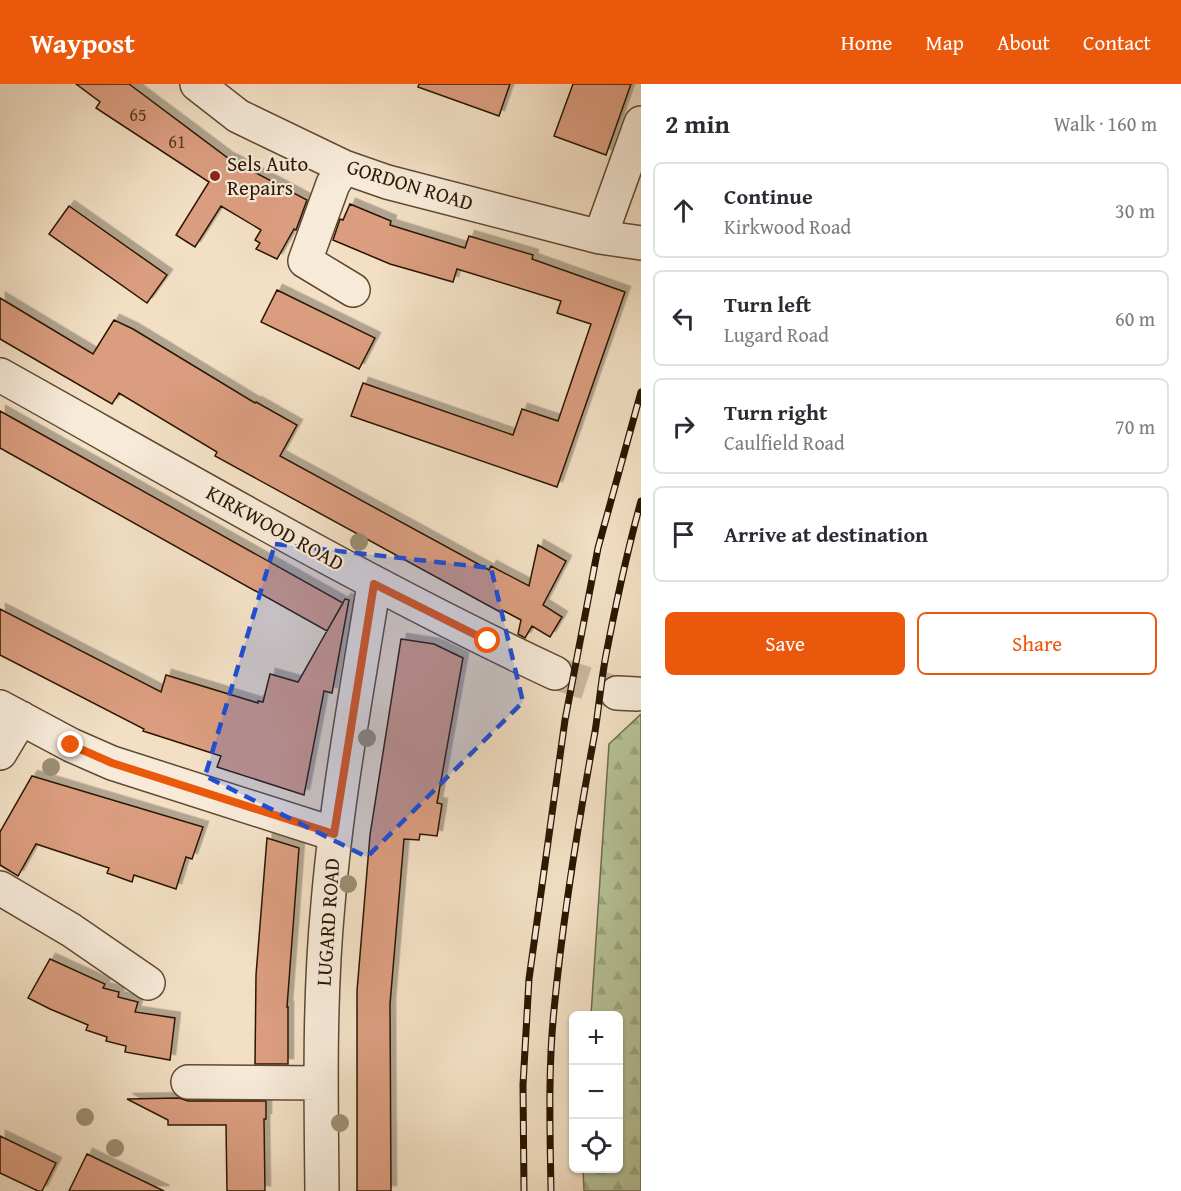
<!DOCTYPE html>
<html lang="en">
<head>
<meta charset="utf-8">
<style>
  :root { --surface:#fff; --page:#f7f7f7; --text:#2b2b33; --muted:#7c7c81; --line:#e1e1e2; --accent:#ea580c }
  body { margin:0; font-family:"Gentium Book Plus",serif; background:var(--page); color:var(--text) }
  .controls { position:absolute; right:18px; bottom:18px; display:grid; overflow:hidden; border-radius:9px; box-shadow:0 2px 4px #0004 }
  .controls button { width:54px; height:54px; display:grid; place-items:center; padding:0; border:0; border-bottom:2px solid var(--line); background:var(--surface); color:var(--text); font:30px sans-serif }
  .stop { position:absolute; width:18px; height:18px; margin:-14px; border:4px solid #ea580c; border-radius:50%; background:#fff }
  .stop.end { background:#ea580c; border-color:#fff; box-shadow:0 2px 6px #0008 }
  .list { margin:0; padding:0; list-style:none }
  h2 { display:flex; justify-content:space-between; align-items:center; height:78px; margin:0; padding:0 24px; font-size:26px }
  h2 small { font-size:20px; font-weight:400; color:var(--muted) }
  .list li { display:grid; grid-template-columns:39px 1fr auto; gap:18px; align-items:center; box-sizing:border-box; height:96px; margin:0 12px 12px; padding:0 12px; border:2px solid var(--line); border-radius:9px }
  .list b { display:block; font-size:22px; white-space:nowrap }
  .list p { margin:0; font-size:20px; white-space:nowrap; color:var(--muted) }
  .list em { font-size:20px; font-style:normal; color:var(--muted) }
  .actions { display:flex; gap:12px; padding:18px 24px }
  .actions a { flex:1; padding:14px 0; border:2px solid var(--accent); border-radius:9px; text-align:center; font-size:21px; color:var(--accent) }
  .actions .main { background:var(--accent); color:#fff }
  .icon { flex:none; width:33px; height:33px; fill:none; stroke:currentColor; stroke-width:2; stroke-linecap:round; stroke-linejoin:round }
  .map { position:relative; flex:none; width:641px; height:1107px; overflow:hidden }
  header { display:flex; align-items:center; gap:36px; box-sizing:border-box; height:84px; padding:0 30px; background:var(--accent); color:#fff }
  header strong { font-size:28px }
  nav { display:flex; gap:33px; margin-inline-start:auto; font-size:21px }
  main { display:flex }
  aside { flex:1; background:var(--surface) }
  .map>svg:first-child { display:block }
  .forest { fill:url(#forest-firs); stroke:#716d4c; stroke-width:1.5 }
  .building { fill:#da9d7f; stroke:#2c1700; stroke-width:1.5; filter:url(#shadow) }
  .lines { fill:none; stroke-linecap:round; stroke-linejoin:round }
  .minor-tunnel { stroke:#cab79d; stroke-width:33; stroke-dasharray:33 16; stroke-linecap:butt }
  .minor-casing { stroke:#5e4931; stroke-width:36 }
  .minor { stroke:#f7ead9; stroke-width:33 }
  .rail-casing { stroke:#2c1700; stroke-width:7 }
  .rail { stroke:#f7ead9; stroke-width:4.5; stroke-dasharray:14; stroke-linecap:butt }
  .tree { fill:#9c8e72 }
  .route { stroke:#ea580c; stroke-width:8 }
  .marked { fill:#1d4ed8; fill-opacity:0.2; stroke:#1d4ed8; stroke-width:4.5; stroke-dasharray:12 8; stroke-linejoin:round }
  .poi-dot { fill:#8f2418; stroke:#f7ead9; stroke-width:2 }
  .labels { text-anchor:middle; stroke-width:4.5; stroke-linejoin:round; paint-order:stroke }
  .number-label { font-size:18px; fill:#583820 }
  .poi-label { font-size:21px; fill:#2c1700; stroke:#f7ead9; text-anchor:start }
  .street-label { font-size:21px; fill:#2c1700; stroke:#f7ead9 }
</style>
</head>
<body>
<header>
<strong>Waypost</strong>
<nav><a>Home</a><a>Map</a><a>About</a><a>Contact</a></nav>
</header>
<main>
<div class="map">
<svg width="641" height="1107" viewBox="0 0 641 1107">
  <defs>
    <pattern id="forest-firs" width="22" height="20" patternUnits="userSpaceOnUse" patternTransform="scale(1.5)"><rect width="22" height="20" fill="#b6c398"/><path d="M5 1l3.5 6h-7zM16 11l3.5 6h-7z" fill="#9da781"/></pattern>
    <filter id="shadow"><feDropShadow dx="5.5" dy="-5.5" stdDeviation="0" flood-color="#0004"/></filter>
  </defs>
  <rect width="100%" height="100%" fill="#f2dfc4"/>
  <filter id="stains"><feTurbulence type="fractalNoise" baseFrequency=".00333" numOctaves="4"/><feColorMatrix values="0 0 0 0 .2 0 0 0 0 .09 0 0 0 0 .02 0 0 0 .5 -.17"/></filter>
  <radialGradient id="worn" r=".72"><stop offset=".6" stop-color="#630" stop-opacity="0"/><stop offset="1" stop-color="#630" stop-opacity=".3"/></radialGradient>
  <path class="forest" d="M641,630v477h-57l-1,-22 35,-1v-152l-27,-1 18,-271z"/>
  <path class="building" d="M76,0h53l99,74 79,42 -11,30 -2,-1 -17,30 -21,-10 4,-6 -5,-3 6,-10 -40,-24 -26,41 -19,-12 33,-53 -113,-74 4,-6z
    M419,0h91l-11,32 -81,-29z
    M573,0h58l-25,71 -52,-19z
    M350,120l41,17 -1,4 75,23 4,-12 64,19 -1,4 93,33 -68,195 -206,-71 12,-33 150,52 9,-26 36,12 33,-97 -34,-11 4,-12 -104,-32 -4,13 -63,-18 -57,-24 7,-21 3,1z
    M69,122l98,69 -20,28 -98,-69z
    M277,206l98,48 -16,31 -98,-47z
    M0,214l93,56 21,-34 19,9 122,74 1,-1 41,23 -17,31 209,114 2,-4 38,20 9,-41 28,16 -23,44 19,12 -12,20 -18,-11 -7,12 -7,-4 3,-14 -17,-9 -2,2 -287,-157 2,-4 -98,-59 -7,11 -112,-65z
    M0,327l343,192 -16,28 -327,-183z
    M345,515l4,1 -17,93 -8,-2 -20,104 -87,-28 4,-11 -78,-25 1,-2 -144,-74v-46l161,83 5,-17 92,28v-2l5,1 7,-28 28,8z
    M401,555l33,5 29,14 -26,145 5,1 -5,32 -17,-2 -1,6 -15,-1 -14,165 1,187h-34v-200l13,-156z
    M32,692l171,51 -11,32 -6,-2 -10,32 -42,-14 -2,7 -25,-9 2,-5 -73,-24 -18,32 -18,-11v-33z
    M267,754l32,10 -12,159h1v57h-33l1,-89z
    M50,875l55,25 -2,4 16,4 -1,5 20,5 -3,10 40,6 -5,42 -45,-8 1,-6 -20,-5 1,-4 -21,-7 2,-5 -38,-16 -22,-11z
    M179,1014l9,3h78v18h-2l1,72h-38l-1,-66h-58v-5l-41,-21z
    M0,1052l56,27 -14,28h-4l-38,-18z
    M87,1070l77,37h-95z"/>
  <g class="lines">
    <path class="minor-tunnel" d="M555,589l62,20"/>
    <defs>
      <path id="minor" d="M197,0l41,32 106,51 43,15 213,55 41,6
        M344,83l-11,17 -28,77 48,29
        M600,153l41,-114
        M0,291c183,102 365,209 555,298
        M617,609l20,1
        M0,623l71,38 41,18 222,71
        M0,669l21,-35
        M0,804l71,42 77,53
        M188,998l133,1
        M322,1107c-1,-96 -3,-192 6,-287 9,-107 29,-214 46,-320"/>
    </defs>
    <use href="#minor" class="minor-casing"/>
    <use href="#minor" class="minor"/>
    <defs>
      <path id="rail" d="M524,1107l-1,-106 6,-106 36,-259 33,-172 43,-156
        M551,1107c-1,-60 -3,-122 3,-181 9,-94 24,-186 41,-278 4,-26 6,-51 11,-77 10,-52 21,-103 35,-154"/>
    </defs>
    <use href="#rail" class="rail-casing"/>
    <use href="#rail" class="rail"/>
  </g>
  <g class="tree">
    <circle cx="359" cy="458" r="9"/>
    <circle cx="367" cy="654" r="9"/>
    <circle cx="51" cy="683" r="9"/>
    <circle cx="348" cy="800" r="9"/>
    <circle cx="85" cy="1033" r="9"/>
    <circle cx="340" cy="1039" r="9"/>
    <circle cx="115" cy="1064" r="9"/>
  </g>
  <g class="lines">
    <path class="route" d="M71,661l41,18 222,71 40,-250 114,57"/>
  </g>
  <path class="marked" d="M275,460l216,24 32,134 -156,155 -162,-81z"/>
  <circle class="poi-dot" cx="215" cy="92" r="6"/>
  <g class="labels">
    <g class="number-label">
      <text x="138" y="37">65</text>
      <text x="177" y="64">61</text>
    </g>
    <g class="poi-label">
      <text x="227" y="87">Sels Auto<tspan x="227" dy="24">Repairs</tspan></text>
    </g>
    <g class="street-label">
      <text transform="translate(410 101) rotate(17)" y="7">GORDON ROAD</text>
      <text transform="translate(275 444) rotate(29)" y="7">KIRKWOOD ROAD</text>
      <text transform="translate(328 838) rotate(-86)" y="7">LUGARD ROAD</text>
    </g>
  </g>
  <rect width="100%" height="100%" filter="url(#stains)"/>
  <rect width="100%" height="100%" fill="url(#worn)"/>
</svg>
<div class="controls">
<button>+</button>
<button>−</button>
<button><svg class="icon" aria-label="locate" viewBox="0 0 24 24"><circle cx="12" cy="12" r="6"/><path d="M12 2v4M12 18v4M2 12h4M18 12h4"/></svg></button>
</div>
<div class="stop" style="left:488px;top:557px"></div>
<div class="stop end" style="left:71px;top:661px"></div>
</div>
<aside>
<h2>2 min<small>Walk · 160 m</small></h2>
<ul class="list">
<li><svg class="icon" aria-label="ahead" viewBox="0 0 24 24"><path d="M12 20V5M6 11l6-6 6 6"/></svg><div><b>Continue</b><p>Kirkwood Road</p></div><em>30 m</em></li>
<li><svg class="icon" aria-label="left" viewBox="0 0 24 24"><path d="M17 20v-9H6M10 6l-5 5 5 5"/></svg><div><b>Turn left</b><p>Lugard Road</p></div><em>60 m</em></li>
<li><svg class="icon" aria-label="right" viewBox="0 0 24 24"><path d="M7 20v-9h11M14 6l5 5-5 5"/></svg><div><b>Turn right</b><p>Caulfield Road</p></div><em>70 m</em></li>
<li><svg class="icon" aria-label="arrive" viewBox="0 0 24 24"><path d="M6 21V4h12l-3 4 3 4H6"/></svg><div><b>Arrive at destination</b></div></li>
</ul>
<div class="actions"><a class="main">Save</a><a>Share</a></div>
</aside>
</main>
</body>
</html>
